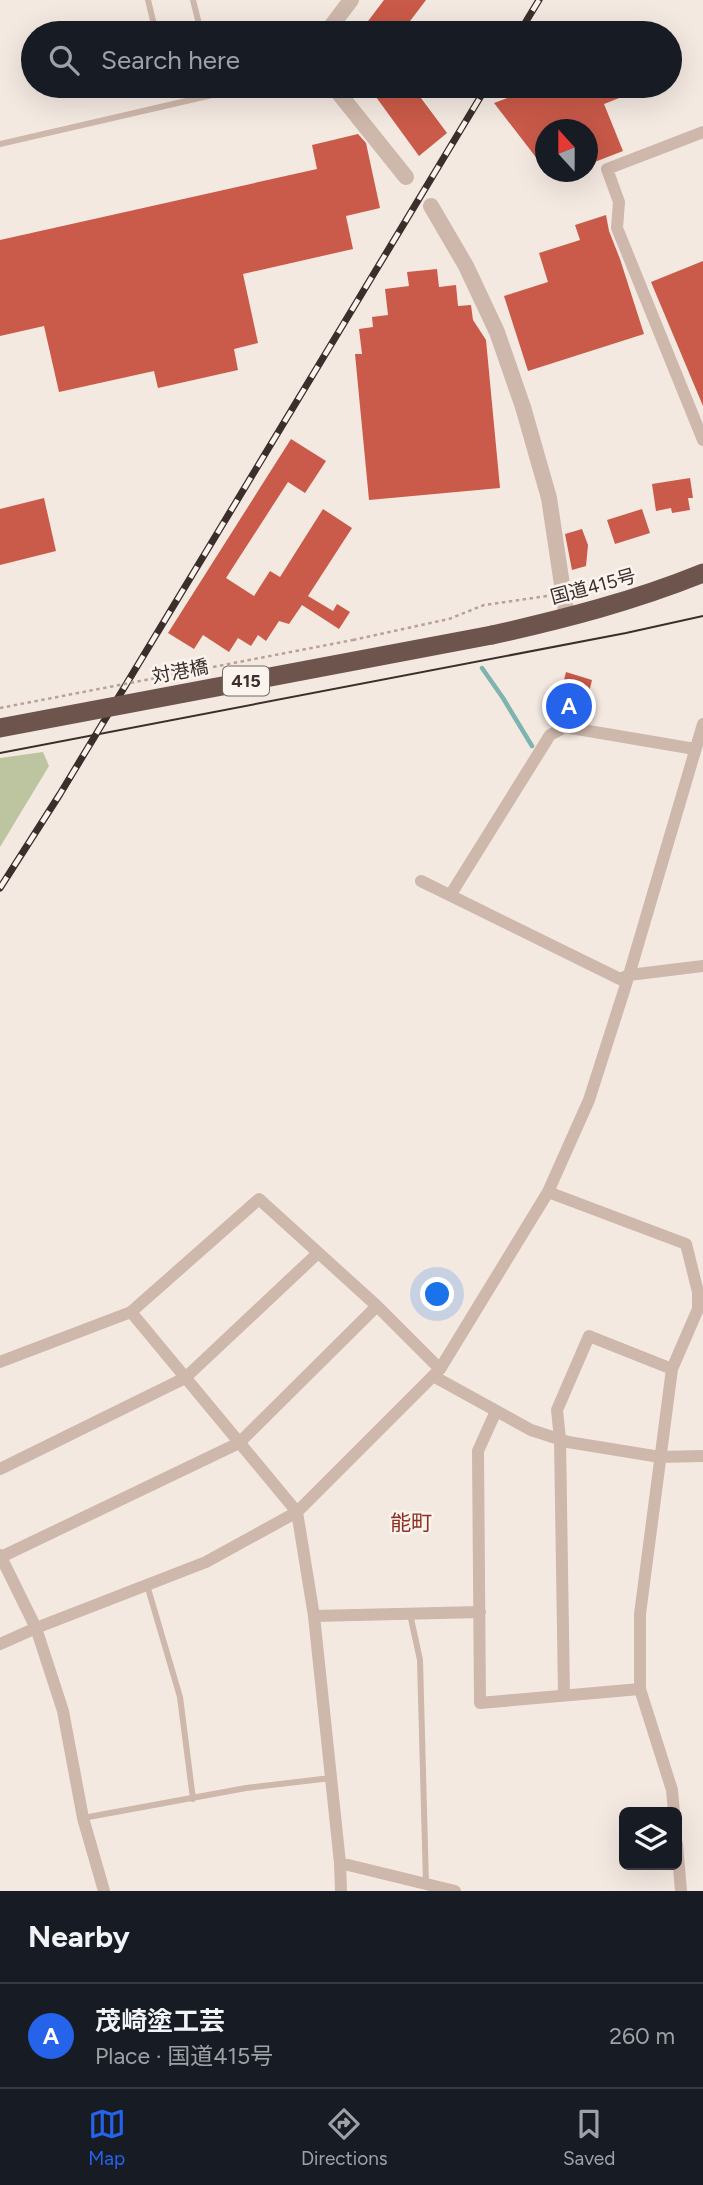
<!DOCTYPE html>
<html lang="en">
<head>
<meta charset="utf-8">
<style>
  :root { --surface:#171b24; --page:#20242c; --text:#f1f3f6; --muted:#9ea1a6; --line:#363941; --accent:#2563eb }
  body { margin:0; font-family:Figtree,"Noto Sans JP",sans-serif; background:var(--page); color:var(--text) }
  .controls { position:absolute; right:21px; bottom:21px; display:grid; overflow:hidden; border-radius:10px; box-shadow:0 7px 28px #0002 }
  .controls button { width:63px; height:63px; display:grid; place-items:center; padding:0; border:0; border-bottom:2px solid var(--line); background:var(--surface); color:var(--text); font:35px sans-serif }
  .compass { position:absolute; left:535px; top:119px; width:63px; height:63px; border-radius:50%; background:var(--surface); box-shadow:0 7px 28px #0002; rotate:339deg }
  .you { position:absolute; left:438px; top:1295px; width:24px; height:24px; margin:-18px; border:5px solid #fff; border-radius:50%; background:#1a73e8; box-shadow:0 0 0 10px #1a73e833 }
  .badge { display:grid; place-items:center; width:46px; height:46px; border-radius:50%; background:var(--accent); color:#fff; font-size:23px; font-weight:700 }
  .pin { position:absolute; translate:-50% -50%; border:4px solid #fff; box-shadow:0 2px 7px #0006 }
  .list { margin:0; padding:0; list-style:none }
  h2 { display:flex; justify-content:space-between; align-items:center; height:91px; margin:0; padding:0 28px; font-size:30px }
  h2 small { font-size:23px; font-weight:400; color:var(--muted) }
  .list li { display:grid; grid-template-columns:46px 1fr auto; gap:21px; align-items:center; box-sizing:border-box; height:105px; padding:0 28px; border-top:2px solid var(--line) }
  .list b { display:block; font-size:26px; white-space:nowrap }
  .list p { margin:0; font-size:23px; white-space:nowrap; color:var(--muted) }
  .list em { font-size:23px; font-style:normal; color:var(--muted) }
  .icon { flex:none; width:38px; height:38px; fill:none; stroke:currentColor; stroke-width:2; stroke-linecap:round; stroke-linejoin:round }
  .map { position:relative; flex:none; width:703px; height:1891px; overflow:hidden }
  .search { position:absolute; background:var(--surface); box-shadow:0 7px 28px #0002; left:21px; right:21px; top:21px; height:77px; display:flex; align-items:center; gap:18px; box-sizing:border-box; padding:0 24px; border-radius:38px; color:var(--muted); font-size:26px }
  .sheet { height:196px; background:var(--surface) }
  nav { display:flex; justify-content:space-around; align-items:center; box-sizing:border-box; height:98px; border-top:2px solid var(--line); background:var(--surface); font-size:19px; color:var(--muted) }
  nav a { display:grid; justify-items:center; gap:4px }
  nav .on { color:var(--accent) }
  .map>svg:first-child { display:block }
  .green { fill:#bcc59f }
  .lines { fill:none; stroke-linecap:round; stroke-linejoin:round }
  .stream { stroke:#7eb3af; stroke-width:4.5 }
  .building { fill:#ca5a49 }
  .path { stroke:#baa195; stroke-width:2.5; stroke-dasharray:3.5 3.5; stroke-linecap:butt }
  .service { stroke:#ceb7ab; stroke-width:6 }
  .minor { stroke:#ceb7ab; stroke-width:12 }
  .tertiary { stroke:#ceb7ab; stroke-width:16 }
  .trunk { stroke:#6d554e; stroke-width:19 }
  .tram { stroke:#3b2e2b; stroke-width:2 }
  .rail-casing { stroke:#3b2e2b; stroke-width:7 }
  .rail { stroke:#fbf4ee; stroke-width:4.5; stroke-dasharray:13; stroke-linecap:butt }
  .path-bridge { stroke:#baa195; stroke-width:2.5; stroke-dasharray:3.5 3.5; stroke-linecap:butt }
  .trunk-bridge { stroke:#6d554e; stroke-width:19 }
  .labels { text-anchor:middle; stroke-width:5; stroke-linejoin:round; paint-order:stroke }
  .shield { fill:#fbf4ee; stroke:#756966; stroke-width:2 }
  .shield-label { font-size:18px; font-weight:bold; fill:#3b2e2b }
  .street-label { font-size:19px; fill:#3b2e2b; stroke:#fbf4ee }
  .neighbourhood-label { font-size:21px; fill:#8e2e20; stroke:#fbf4ee }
</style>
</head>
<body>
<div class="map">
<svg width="703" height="1891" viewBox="0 0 703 1891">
  <rect width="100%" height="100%" fill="#f4e9e1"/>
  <path class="green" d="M43,752l6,14 -49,81v-89z"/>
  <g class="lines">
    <path class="stream" d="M482,668l21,30 29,48"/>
  </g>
  <path class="building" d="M384,0h42l-25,33h-42z
    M368,86h44l35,47 -28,23z
    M539,86h84l4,9 -23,9 19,47 -36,14v-35h-42v39l-51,-66z
    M358,134l8,9 14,65 -34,8 7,33 -110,25 15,69 -24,6 4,21 -80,18 -4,-17 -95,21 -15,-66 -44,10v-96l317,-71 -5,-24z
    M606,215l3,16 11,28 24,75 -116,37 -24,-75 44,-14 -9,-29 41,-13 -5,-15z
    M703,261v145l-52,-124z
    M437,269l2,18 17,-2 2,21 13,-1 2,15 13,20 14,148 -131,12 -14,-146h7l-3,-25 14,-2 -1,-10 16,-2 -3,-26 24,-3 -2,-14z
    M291,439l35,22 -21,32 -17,-11 -62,96 28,18 16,-25 10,6 43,-68 29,19 -44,68 25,15 4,-7 13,8 -11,17 -37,-24 -13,19 -10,-3 -13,20 -8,-6 -7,11 -13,-8 -9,14 -26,-17 -9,14 -26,-16z
    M690,478l3,20h-5l2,12 -18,3 -1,-5 -15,3 -4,-27z
    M44,498l12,53 -56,14v-56z
    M642,509l8,24 -35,11 -8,-24z
    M582,529l6,16 -2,21 -14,4 -7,-36z
    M566,672l26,8 -10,41 -33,-5 6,-21 5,1z"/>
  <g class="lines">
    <path class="path" d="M353,640l96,-21 35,-14 63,-9"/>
    <path class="service" d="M148,0l8,33
      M193,0l8,32
      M0,144l251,-58
      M147,1585l33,112 13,102
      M410,1614l10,46 6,224
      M83,1818l163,-30 85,-10"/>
    <path class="minor" d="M703,132l-96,37 12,33 -2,26 86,212
      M421,881l199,98 9,-4 74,-9
      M451,894l99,-159 15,-8 130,22
      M548,1192l138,52 12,48v17l-26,60 -32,245v75l32,101 2,22
      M131,1312l166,200 17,104 26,247 1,28
      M0,1362l131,-50 128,-113 118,107 63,63
      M433,1376l98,54 37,12 92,15 43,-1
      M496,1411l-18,40 2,252 160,-14
      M0,1469l185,-91 133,-125
      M0,1555l36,73 27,83 20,107 21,73
      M1,1557l238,-114 138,-137
      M314,1616l166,-4
      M0,1644l36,-16 170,-66 91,-50 143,-143 108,-177 41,-92 40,-125 74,-251
      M564,1695l-4,-256 -3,-29 32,-74 83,33
      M677,1844l4,47
      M340,1863l115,28"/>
    <path class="tertiary" d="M326,33l25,-33
      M333,86l73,91
      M431,206l35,60 31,66 26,75 26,91 18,120"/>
    <path class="trunk" d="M492,635c72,-16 142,-34 211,-62"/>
    <path class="tram" d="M0,753l626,-120 77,-17"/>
    <defs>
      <path id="rail" d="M519,33l20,-33
        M0,888l60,-94 427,-708"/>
    </defs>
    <use href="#rail" class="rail-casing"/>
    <use href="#rail" class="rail"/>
    <path class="path-bridge" d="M0,708l353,-68"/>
    <path class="trunk-bridge" d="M0,728l492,-93"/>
  </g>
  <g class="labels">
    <rect class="shield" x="223" y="666.5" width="46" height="29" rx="5"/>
    <g class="shield-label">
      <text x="246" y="687">415</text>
    </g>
    <g class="street-label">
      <text transform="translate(593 586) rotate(-15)" y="7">国道415号</text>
      <text transform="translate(180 671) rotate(-11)" y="7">対港橋</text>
    </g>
    <g class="neighbourhood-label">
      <text x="411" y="1530">能町</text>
    </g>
  </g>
</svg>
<div class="controls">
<button><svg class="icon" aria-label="layers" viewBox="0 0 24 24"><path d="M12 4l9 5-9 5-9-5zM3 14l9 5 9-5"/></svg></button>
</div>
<svg class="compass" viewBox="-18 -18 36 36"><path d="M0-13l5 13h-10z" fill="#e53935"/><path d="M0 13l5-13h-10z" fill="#9ea1a6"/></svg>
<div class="you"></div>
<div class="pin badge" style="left:569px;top:706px">A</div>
<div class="search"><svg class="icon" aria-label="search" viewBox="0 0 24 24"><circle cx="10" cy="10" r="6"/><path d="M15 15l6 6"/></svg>Search here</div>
</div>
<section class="sheet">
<h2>Nearby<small></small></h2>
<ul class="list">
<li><span class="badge">A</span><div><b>茂崎塗工芸</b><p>Place · 国道415号</p></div><em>260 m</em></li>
</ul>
</section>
<nav>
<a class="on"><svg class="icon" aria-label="map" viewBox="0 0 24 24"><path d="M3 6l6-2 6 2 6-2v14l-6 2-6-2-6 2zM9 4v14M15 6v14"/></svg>Map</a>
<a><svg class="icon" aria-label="directions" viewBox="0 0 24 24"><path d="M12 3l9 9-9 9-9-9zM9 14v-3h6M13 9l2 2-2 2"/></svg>Directions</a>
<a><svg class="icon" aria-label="saved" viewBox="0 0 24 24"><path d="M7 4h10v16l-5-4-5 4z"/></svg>Saved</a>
</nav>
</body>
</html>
